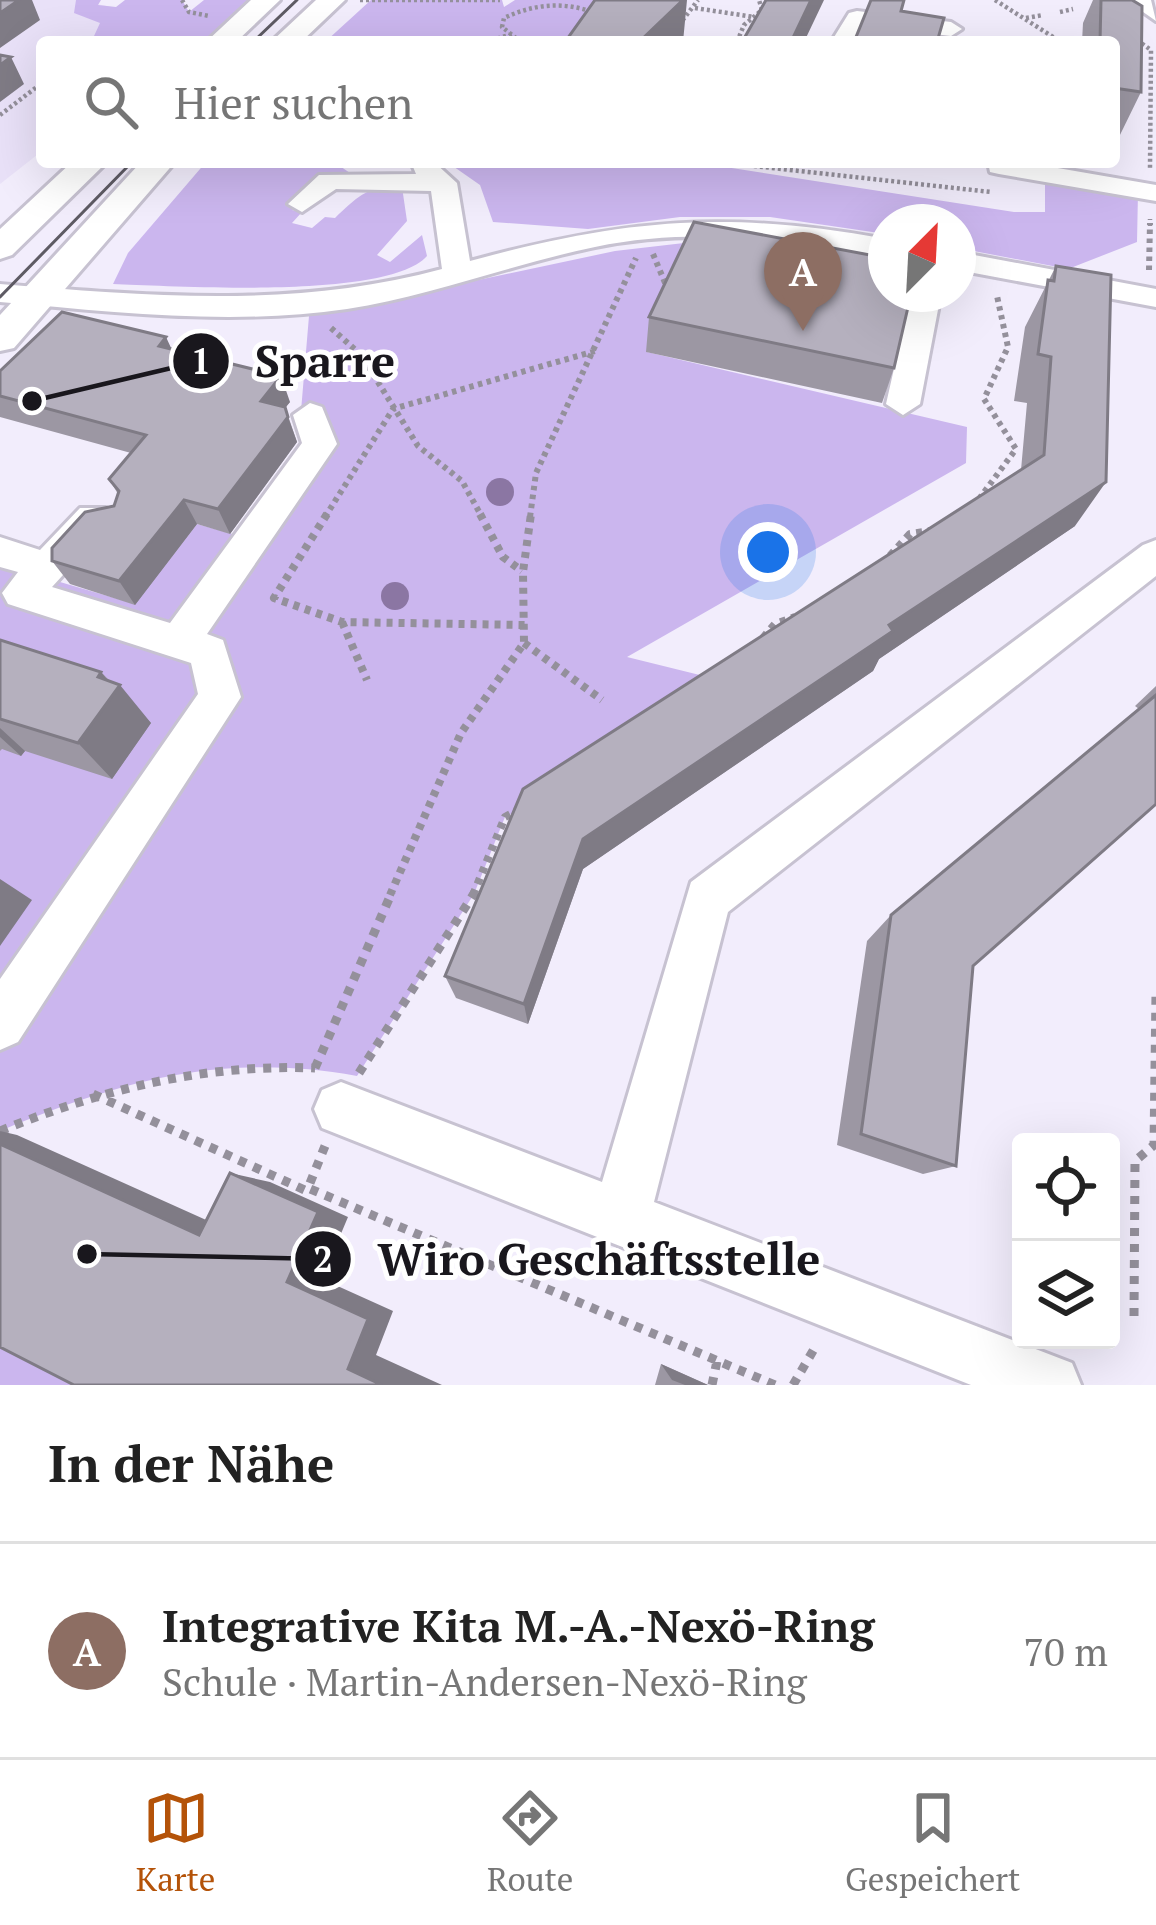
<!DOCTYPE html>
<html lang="de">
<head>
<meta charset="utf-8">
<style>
  :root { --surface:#fff; --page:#f6f6f6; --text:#222; --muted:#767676; --line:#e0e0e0; --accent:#b45309 }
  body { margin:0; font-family:"PT Serif",serif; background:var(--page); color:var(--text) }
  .controls { position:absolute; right:36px; bottom:36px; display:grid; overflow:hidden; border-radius:12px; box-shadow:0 12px 48px #0002 }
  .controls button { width:108px; height:108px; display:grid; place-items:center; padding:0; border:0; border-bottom:3px solid var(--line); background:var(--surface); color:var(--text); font:60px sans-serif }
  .compass { position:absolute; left:868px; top:204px; width:108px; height:108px; border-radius:50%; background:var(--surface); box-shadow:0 12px 48px #0002; rotate:24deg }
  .you { position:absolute; left:768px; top:552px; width:42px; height:42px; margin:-30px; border:9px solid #fff; border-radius:50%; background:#1a73e8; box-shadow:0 0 0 18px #1a73e833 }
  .badge { display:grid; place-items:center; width:78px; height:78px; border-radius:50%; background:var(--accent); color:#fff; font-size:39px; font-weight:700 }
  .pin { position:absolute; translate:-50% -99px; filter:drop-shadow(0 3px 6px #0008) }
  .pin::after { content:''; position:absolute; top:63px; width:42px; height:36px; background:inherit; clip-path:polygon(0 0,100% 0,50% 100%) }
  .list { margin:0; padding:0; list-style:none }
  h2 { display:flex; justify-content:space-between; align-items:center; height:156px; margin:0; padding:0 48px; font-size:51px }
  h2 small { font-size:39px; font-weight:400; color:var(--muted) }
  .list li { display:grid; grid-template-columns:78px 1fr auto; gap:36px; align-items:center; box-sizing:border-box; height:216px; padding:0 48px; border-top:3px solid var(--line) }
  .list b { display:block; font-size:45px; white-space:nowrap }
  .list p { margin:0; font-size:39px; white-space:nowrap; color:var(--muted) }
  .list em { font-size:39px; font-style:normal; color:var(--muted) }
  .icon { flex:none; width:66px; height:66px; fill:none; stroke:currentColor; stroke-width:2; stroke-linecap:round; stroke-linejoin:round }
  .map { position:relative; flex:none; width:1156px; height:1385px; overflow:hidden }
  .search { position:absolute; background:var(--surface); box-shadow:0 12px 48px #0002; left:36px; right:36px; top:36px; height:132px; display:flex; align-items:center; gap:30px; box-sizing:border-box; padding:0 42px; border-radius:12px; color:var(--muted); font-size:45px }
  .sheet { height:372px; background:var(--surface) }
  nav { display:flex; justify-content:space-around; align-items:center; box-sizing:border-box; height:168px; border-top:3px solid var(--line); background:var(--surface); font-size:33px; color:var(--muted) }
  nav a { display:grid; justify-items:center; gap:6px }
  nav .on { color:var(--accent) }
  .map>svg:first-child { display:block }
  .built { fill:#e9e1f8 }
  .green { fill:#cbb6ee }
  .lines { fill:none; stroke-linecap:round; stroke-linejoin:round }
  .minor-casing { stroke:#c7c2d1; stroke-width:6 }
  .major-casing { stroke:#c7c2d1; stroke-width:6 }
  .path-far3 { stroke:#94909b; stroke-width:4.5; stroke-dasharray:3 3; stroke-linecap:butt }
  .path-far2 { stroke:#94909b; stroke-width:6; stroke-dasharray:4.5 4.5; stroke-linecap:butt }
  .path-far1 { stroke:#94909b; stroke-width:8; stroke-dasharray:6 6; stroke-linecap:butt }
  .path { stroke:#94909b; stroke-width:9; stroke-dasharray:8 8; stroke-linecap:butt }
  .minor { fill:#fff; fill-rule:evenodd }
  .major { fill:#fff; fill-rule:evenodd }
  .tram { stroke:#5e5b64; stroke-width:3 }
  .tree { fill:#8b76a3 }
  .wall { fill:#9c97a3 }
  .shaded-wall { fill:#7f7b85 }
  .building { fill:#b5b0be; stroke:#7f7b85; stroke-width:3 }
  .leader { fill:none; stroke:#19171d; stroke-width:4.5 }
  .callout-dot { fill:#19171d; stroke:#fff; stroke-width:4.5 }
  .mark-label { font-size:36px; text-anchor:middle; font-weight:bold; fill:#fff }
  .callout-label { font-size:45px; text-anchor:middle; font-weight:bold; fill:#19171d; stroke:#fff; stroke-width:10; stroke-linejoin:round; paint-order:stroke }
</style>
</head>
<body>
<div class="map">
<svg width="1156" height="1385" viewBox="0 0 1156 1385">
  <rect width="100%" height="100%" fill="#f2edfc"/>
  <path class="built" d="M0,0h78l133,28 -16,14h-153v109l-42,33z"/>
  <path class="green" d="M76,0h25l-3,5 18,2 9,-7h57l7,12 15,-12h47l-48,42h-74l-35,-6 6,-13 -26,-10z
    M371,0h131l2,7 11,-7h110l-22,42h-278z
    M206,162h128l16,11 -24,4 -34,33 10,2 -10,11 20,5 13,-11 10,1c23,-22 35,-34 67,-31l5,34 -30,34 13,7 32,-27 5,21c-39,44 -252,30 -314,28l15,-31z
    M447,162h246l321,50h31v-34l93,14 -1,50 -69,27 -110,-21v-26h-72v12l-116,-17h-90l-92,12 -95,-7 -13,-37z
    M684,243l-37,109 320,75 -1,36 -339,194 97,24 -147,97 -72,39 -31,77 -117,182c-134,-24 -234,4 -357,55v-588l67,29 -7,10 75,22 62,-80 39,11 72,-99 -7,-25 8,-95 306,-65z
    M0,1301l169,84h-169z"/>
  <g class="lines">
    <defs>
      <path id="minor" d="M1126,0h25l5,21z
        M857,11l94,11 11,7 -11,7 -87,-10 -9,16h-24l18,-29z
        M411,162h23l23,21 13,78c154,-42 258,-51 416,-22v18c-96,-18 -194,-30 -291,-10 -83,17 -164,49 -248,62 -116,17 -232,3 -347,-7v-18c150,12 295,25 442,-15l-11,-78 -95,-2 -34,23 -14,-8 31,-29 97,-1z
        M988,162h35l133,23v16l-157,-27 -9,-2z
        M958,252l198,37v18l-198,-37z
        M911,294h30l-21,110 -17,11 -17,-11z
        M310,403l12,4 15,37 -130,190 16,6 18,57 -223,345 -18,8v-71l198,-285 -7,-31 -183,-59 -6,-11 16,-21 -18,-5v-30l40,13 40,-42h26l5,10 -5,10 -54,59 118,36 132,-180 -9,-28z
        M1156,540v36l-428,336 -74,290 418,161 9,22h-110l-649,-257 -8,-19 8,-19 19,-8 261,100 89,-300 452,-337z"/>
      <path id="major" d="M251,0h29l-44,42h-30z
        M316,0h29l-44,42h-30z
        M72,162h35l-95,93 -12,4v-30z
        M141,162h34l-161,186 -14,3v-36z"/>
    </defs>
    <use href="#minor" class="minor-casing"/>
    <use href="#major" class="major-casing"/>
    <path class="path-far3" d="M182,0l7,12 20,4
      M360,0h140
      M995,0l66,42
      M695,8l59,9
      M1060,12l13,-3
      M1026,18l17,-3
      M679,25l19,-25
      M1137,40l14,10 -1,118
      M486,42l26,-8
      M521,42l-19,-15 2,-9c30,-14 60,-17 91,-5
      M737,42l7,-17 18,-15 -3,-10
      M39,70l3,7
      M0,115l42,-32
      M727,162h50
      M754,166l237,26
      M1150,226v-7"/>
    <path class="path-far2" d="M653,254l15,36
      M1149,270l1,-47
      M331,328l30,27 57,91 44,35 20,36
      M979,499l37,-50 -32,-50 24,-52 -11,-51
      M325,517l68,-108 202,-58
      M530,517l6,-44 100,-215"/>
    <path class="path-far1" d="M327,514l-53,84 68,24 184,3
      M480,514l23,43 19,14
      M890,556l20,-22 21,-3
      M342,622l25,58
      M763,638l12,-14 20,-7
      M524,643l78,57
      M390,895l71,-162 63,-90 -1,-71 8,-58
      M473,895l32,-78 17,-9"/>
    <path class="path" d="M315,1068l77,-176
      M359,1073l116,-181
      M93,1094l214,97
      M0,1131c104,-42 202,-67 315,-63
      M325,1146l-17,42 467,197
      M1134,1316l1,-155 19,-16 2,-152
      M712,1385l5,-24
      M793,1385l24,-41"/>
    <use href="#minor" class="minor"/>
    <use href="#major" class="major"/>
    <path class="tram" d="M253,42l44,-42
      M0,297l132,-135"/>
  </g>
  <g class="tree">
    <circle cx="500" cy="492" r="14"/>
    <circle cx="395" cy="596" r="14"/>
  </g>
  <path class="wall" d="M1093,0h39l9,92 -23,47 -4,-1v-96h-32l1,-19z
    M1056,266l19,260 -196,133 -6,12 -290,198 -55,155 -72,-26 -11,-22 576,-506 6,-67 -13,-2 11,-74z
    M649,317l245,51 -12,35 -236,-51z
    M172,349l118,53 -5,5 12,35 -67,92 -33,-10 -62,81 -65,-21 -18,-23 62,-55 4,-12 -9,-15 22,-26 -131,-36v-46z
    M0,640l101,32 50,51 -39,56 -87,-28 -4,5 -19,-7 -2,2z
    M1156,686v118l-183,162 -17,200 -33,8 -86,-29 30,-204 24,-26 248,-206 -4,-3z
    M661,1364l47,21h-53z"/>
  <path class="shaded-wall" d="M19,0h13l8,20 -40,28v-35z
    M647,0h40l-4,42h-44z
    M811,0h13l-20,42h-13z
    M11,57l13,27 -24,18v-37z
    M166,337l12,26 -19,-17z
    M281,376l9,26 -19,24 -10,-25z
    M288,417l9,25 -67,92 -12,-25z
    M1106,482l-31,44 -196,133 -6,12 -290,198 -55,155 -4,-20 59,-165 306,-214z
    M184,500l13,24 -62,81 -16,-24z
    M101,672l15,18 4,-5 31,38 -39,56 -34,-36 20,-66z
    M0,728l25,23 -4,5 -21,-19z
    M0,879l32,21 -32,46z
    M0,1131l17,4 227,102 -45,-2 -199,-91z
    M230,1173l40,9 78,35 -26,62 71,32 -17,44 66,30h-60l-34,-16 -61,-87z
    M661,1364l47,21h-23l-13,-5z"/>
  <path class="building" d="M0,0h19l-19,13z
    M595,0h88l-44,42h-74z
    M766,0h45l-20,42h-49z
    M871,0h33l-3,11 43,7 -7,24h-83z
    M1101,0h31l10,6 -1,86 -27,-4v-46h-14z
    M0,55l11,2 -11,8z
    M694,222l192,36v36h25l-17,74 -245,-51z
    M1056,266l55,9 -5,207 -217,143 4,6 -310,208 -59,165 -79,-28 78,-187 521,-334 7,-98 -13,-3 10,-74 6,1z
    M62,312l104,25 -7,9 122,30 -20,25 24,6 3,10 -70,92 -34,-9 -65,81 -67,-20v-13l33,-36 29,-6 5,-15 -10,-12 37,-44 -146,-39v-25z
    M0,640l101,32 -3,5 22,8 -42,58 -78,-24z
    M1156,695v109l-183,162 -17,200 -95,-32 30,-219z
    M0,1144l199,91 31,-62 88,39 -31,70 81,37 -20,50 34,16h-308l-74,-38z"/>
  <path class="leader" d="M32 401L201 361M87 1254L323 1259"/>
  <g class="callout-dot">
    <circle cx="32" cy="401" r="12"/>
    <circle cx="87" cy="1254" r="12"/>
    <circle cx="201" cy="361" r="30"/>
    <circle cx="323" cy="1259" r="30"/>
  </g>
  <g class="mark-label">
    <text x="201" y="374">1</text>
    <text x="323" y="1272">2</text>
  </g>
  <g class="callout-label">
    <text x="325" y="377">Sparre</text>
    <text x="599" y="1275">Wiro Geschäftsstelle</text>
  </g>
</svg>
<div class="controls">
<button><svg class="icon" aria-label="locate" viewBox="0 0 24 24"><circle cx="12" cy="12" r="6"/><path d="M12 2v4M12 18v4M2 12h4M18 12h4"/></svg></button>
<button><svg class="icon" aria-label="layers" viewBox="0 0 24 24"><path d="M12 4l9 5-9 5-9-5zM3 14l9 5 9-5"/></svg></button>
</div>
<svg class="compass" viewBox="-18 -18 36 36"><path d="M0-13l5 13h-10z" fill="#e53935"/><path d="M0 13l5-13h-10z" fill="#767676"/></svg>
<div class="you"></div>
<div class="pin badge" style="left:803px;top:331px;background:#8d6e63">A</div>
<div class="search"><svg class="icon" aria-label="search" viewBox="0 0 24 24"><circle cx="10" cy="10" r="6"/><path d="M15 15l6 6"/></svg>Hier suchen</div>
</div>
<section class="sheet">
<h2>In der Nähe<small></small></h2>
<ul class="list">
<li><span class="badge" style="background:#8d6e63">A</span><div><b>Integrative Kita M.-A.-Nexö-Ring</b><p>Schule · Martin-Andersen-Nexö-Ring</p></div><em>70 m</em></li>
</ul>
</section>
<nav>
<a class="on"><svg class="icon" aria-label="map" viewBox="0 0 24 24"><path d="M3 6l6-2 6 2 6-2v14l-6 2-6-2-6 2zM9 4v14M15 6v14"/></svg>Karte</a>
<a><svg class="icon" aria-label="directions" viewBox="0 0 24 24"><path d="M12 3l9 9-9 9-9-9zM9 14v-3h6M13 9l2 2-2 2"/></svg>Route</a>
<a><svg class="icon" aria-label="saved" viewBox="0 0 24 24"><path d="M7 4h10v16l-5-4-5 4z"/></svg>Gespeichert</a>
</nav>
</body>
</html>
